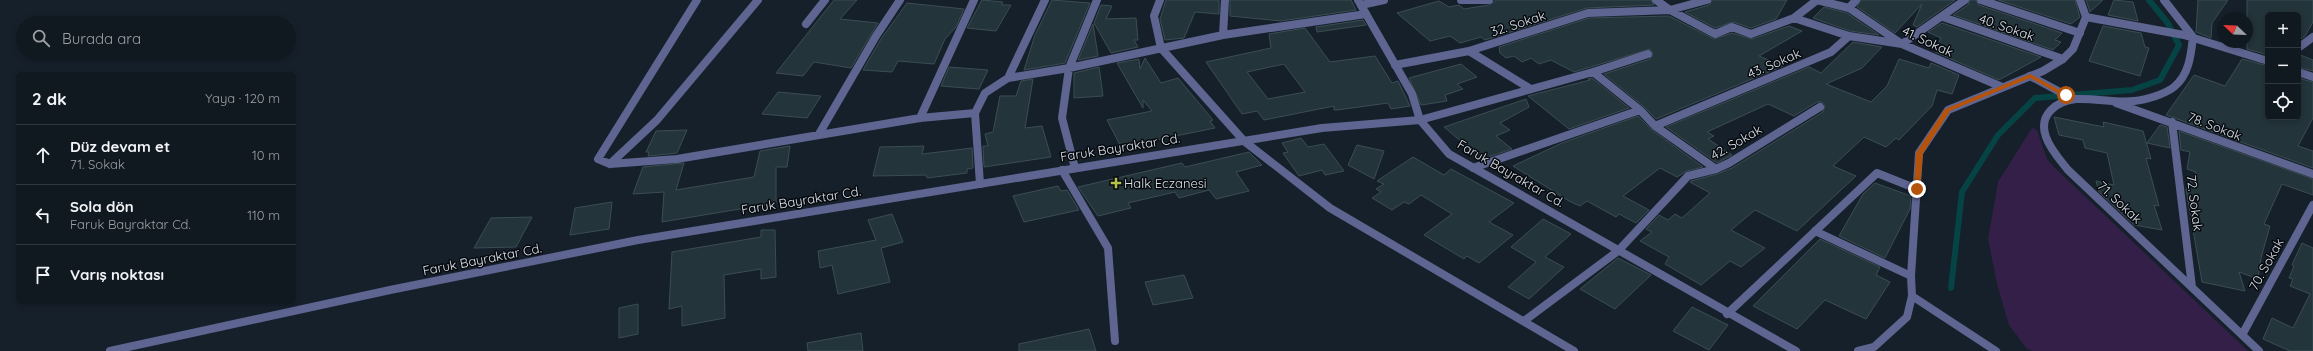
<!DOCTYPE html>
<html lang="tr">
<head>
<meta charset="utf-8">
<style>
  :root { --surface:#101820; --page:#1e252d; --text:#f1f3f6; --muted:#9ca0a5; --line:#30373e }
  body { margin:0; font-family:Quicksand,sans-serif; background:var(--page); color:var(--text) }
  .controls { position:absolute; right:12px; top:12px; display:grid; overflow:hidden; border-radius:6px; box-shadow:0 2px 6px #0003 }
  .controls button { width:36px; height:36px; display:grid; place-items:center; padding:0; border:0; border-bottom:1px solid var(--line); background:var(--surface); color:var(--text); font:20px sans-serif }
  .compass { position:absolute; left:2217px; top:12px; width:36px; height:36px; border-radius:50%; background:var(--surface); box-shadow:0 2px 6px #0003; rotate:293deg }
  .stop { position:absolute; width:12px; height:12px; margin:-9px; border:3px solid #b45309; border-radius:50%; background:#fff }
  .stop.end { background:#b45309; border-color:#fff; box-shadow:0 1px 4px #0008 }
  .list { margin:0; padding:0; list-style:none }
  h2 { display:flex; justify-content:space-between; align-items:center; height:52px; margin:0; padding:0 16px; font-size:17px }
  h2 small { font-size:13px; font-weight:400; color:var(--muted) }
  .list li { display:grid; grid-template-columns:26px 1fr auto; gap:12px; align-items:center; box-sizing:border-box; height:60px; padding:0 16px; border-top:1px solid var(--line) }
  .list b { display:block; font-size:15px; white-space:nowrap }
  .list p { margin:0; font-size:13px; white-space:nowrap; color:var(--muted) }
  .list em { font-size:13px; font-style:normal; color:var(--muted) }
  .icon { flex:none; width:22px; height:22px; fill:none; stroke:currentColor; stroke-width:2; stroke-linecap:round; stroke-linejoin:round }
  .map { position:relative; flex:none; width:2313px; height:351px; overflow:hidden }
  .search { position:absolute; background:var(--surface); box-shadow:0 2px 6px #0003; left:16px; top:16px; width:280px; height:44px; display:flex; align-items:center; gap:10px; box-sizing:border-box; padding:0 14px; border-radius:22px; color:var(--muted); font-size:15px }
  .panel { position:absolute; background:var(--surface); box-shadow:0 2px 6px #0003; left:16px; top:72px; width:280px; height:232px; border-radius:6px }
  .map>svg:first-child { display:block }
  .green { fill:#331f48 }
  .lines { fill:none; stroke-linecap:round; stroke-linejoin:round }
  .stream { stroke:#054344; stroke-width:6 }
  .building { fill:#23343a; stroke:#3b4d54; fill-rule:evenodd }
  .minor { stroke:#5e6591; stroke-width:8 }
  .tertiary { stroke:#5e6591; stroke-width:8 }
  .route { fill:#b45309 }
  .poi-dot { fill:#b5c249; stroke:#06090e; stroke-width:1.5 }
  .labels { text-anchor:middle; stroke-width:3; stroke-linejoin:round; paint-order:stroke }
  .street-label { font-size:13px; fill:#dbe2e9; stroke:#06090e }
  .poi-label { font-size:13px; fill:#dbe2e9; stroke:#06090e; text-anchor:start }
</style>
</head>
<body>
<div class="map">
<svg width="2313" height="351" viewBox="0 0 2313 351">
  <rect width="100%" height="100%" fill="#16202b"/>
  <path class="green" d="M2032,128l5,2 10,29 5,6 196,186h-215l-6,-2 -18,-24 -12,-41 -9,-45 10,-57z"/>
  <g class="lines">
    <path class="stream" d="M1951,288l11,-96 36,-57 37,-37 97,-8 28,-10 19,-35 -12,-23 -18,-22"/>
  </g>
  <path class="building" d="M834,0h23l-17,19 38,4 -27,45 -37,-6 -11,14 -27,-3z
    M982,0l21,2 -2,3h10l-15,26 -29,-3z
    M1052,0l38,3 -25,60 -41,7 11,-35z
    M1166,0h53v14l-24,-2 -11,26 -19,2 -5,-21z
    M1230,0h121l5,10 -75,11 -51,-5z
    M1496,0h155l3,5 -67,3 -102,32 -4,-3 -21,6 -10,-7 -20,5 -33,-28 42,-12 10,6 10,-2 5,4 25,-4z
    M1712,0h75l-11,19 -25,9 -18,-6 -18,6 -30,-16 24,-7z
    M1861,0h94l-38,27 -4,-2 9,-21 -27,29 -38,-26z
    M1970,0h6l3,5 83,28 -7,7 6,2 -8,8 -100,-35 15,-10z
    M1998,0h77l5,17 -9,7z
    M2086,0h17l-13,12z
    M2114,0l19,2 5,19 -30,-6z
    M2198,0h30l-16,23 -1,15 -15,-6z
    M2247,0h66v22l-8,14 -7,5v-26h-30v40l-21,-6z
    M907,3l57,6 -8,18 -11,12 -11,25 -36,-3 -6,11 -29,-2 18,-31z
    M1101,5l11,1 -6,13 30,-1 2,22h-4l4,7 -27,6 -17,-30z
    M1824,7l23,6 32,22 -29,-4 -37,-13z
    M1669,16l45,23 18,-6 20,6 37,-13 13,5 -43,25 24,10 -127,53 -13,-13 -39,-32 46,-15 3,-6 -3,-4 -76,23 -23,-12 -12,4 -8,-6 -9,4 -8,-6 -8,2 -6,-5 -1,-6 90,-29z
    M1363,20l3,5 -49,7 -1,-5z
    M1942,23l99,34 -42,23 -64,-28 6,-14 -13,-6z
    M1093,24l5,32 -20,4z
    M2103,26l38,7 4,14 4,1 -9,28 -51,-15z
    M1305,28l25,34 45,-6 17,27 6,-2 12,25 -19,3 -3,-6 -51,7h-3v-4l-70,14 -7,-9 -15,3 -36,-52 65,-14 -2,-14zM1284,64l21,28 -37,7 -21,-27z
    M1853,42l29,5 -20,21 -36,16 45,18 16,-16 12,-27 30,9 2,-5 28,12 -7,19 -15,-4 -5,16 -33,34 -3,-2 -10,9 -22,-10 -31,29 23,10 -59,55 -42,-21 -24,20 34,18 -24,19 -11,-6 -29,24 -36,-21 4,-7 -29,-16 12,-9 -6,-3 13,-14 9,5 7,-6 7,4 28,-25 -20,-11 1,-1 26,-7 15,-6 91,-56 2,-6 -3,-4h-5l-23,14 -26,-12 -61,28 7,4 -6,3 24,16 -15,8 -51,-36 143,-60 12,6z
    M2298,54l15,6v11l-15,-4z
    M1145,58l16,25 17,-5 35,42 -3,1 5,7 -94,19 -14,-27 45,-9 -9,-11v8l-26,-45 22,-4 1,10z
    M2242,59l26,7v51h30v-39l15,4v36l-15,28 15,5v17l-147,-53 28,-40 31,11z
    M1461,64l16,13 -20,7 6,5 -18,6 2,6 -26,4 -12,-27z
    M949,67l39,3 -9,19 -38,-3z
    M1099,67l4,29 -29,2v-25z
    M1592,78l37,30 -60,21 -41,-33 62,-16 -2,-1z
    M1033,79l-8,49 17,-2 9,31 -67,10 -1,-21h5l-3,-12 8,-2 7,-36h16l5,-15z
    M778,92l43,4 -14,22 -45,-4z
    M1526,99l3,8 -29,16 10,7 -14,6 16,13 -30,10 -38,-32z
    M1638,116l14,14 51,37 -16,4 -10,6 -17,-9 -37,28 26,14 -13,13 -17,-9 -3,3 -29,-16 -7,5 -11,-5 -56,-35 49,-23z
    M2054,117l50,10 -1,-5 40,9 8,28 -5,-1 13,48 -5,-1 8,25 -28,-5 -35,-33 -3,-11 18,4 -7,-32 -22,-5 -2,-8 -24,-5z
    M2160,125l7,2 3,21 -23,-5z
    M687,130l-10,23 -29,3 1,-4h-3l10,-21z
    M2179,131l134,48v16l-31,-11 -18,40 6,2 -9,32 -3,21 -19,-7 6,19 -43,-9 -16,-93 10,-17 -9,-3 3,-17 -9,-2z
    M1301,138l7,9 16,-3 20,27 -19,4 -3,-5 -23,6 -16,-23 5,-1 -6,-9z
    M1357,145l27,6 -10,28 -26,-14z
    M790,146l-3,21h-11v36l-114,19 2,-30 -31,2 10,-27 41,-4 -8,27 78,-13 6,-26z
    M924,146l-2,8 50,-6 1,20 -6,1v4l-40,5 -1,-3 -53,1 7,-29z
    M1249,152l13,13 -26,7 13,19 -33,8 -7,-9 -30,8 -4,-6 -47,11 3,5 -33,8 -20,-29 104,-24 3,4z
    M1413,157l31,18 7,-6 63,34 -25,19 24,13 -34,28 -12,-7 -3,3 -40,-24 28,-21 -31,-19 -12,9 -5,-2 -12,8 -20,-12 9,-6 -5,-3 8,-5 -7,-3z
    M1875,183l36,13 -1,13 -25,49 -46,-22 24,-42z
    M1058,186l3,5 6,-1 12,20 -55,12 -11,-26z
    M612,202l-3,27 -39,6 5,-27z
    M892,214l11,28 -22,6 9,34 -52,12 -6,-29 -12,3 -2,-17 58,-11 -8,-20z
    M532,217l-16,30 -42,1 17,-30z
    M1543,219l28,15 -26,23 19,10 -35,32 -21,-12 28,-25 -25,-15z
    M761,230h14l1,47 -15,2v-10l-37,6 1,43 -43,8v-20l-13,3 3,-57 89,-15z
    M1820,239l60,28 -4,8 14,7 -24,37 -41,-19 -28,29 -44,-23z
    M2302,243l11,5v103h-23l-27,-12 9,-21 21,10 17,-34 -20,-8 3,-7 -4,-1 5,-12 -2,-1z
    M1618,258l33,17 -36,34 -35,-20z
    M1184,275l9,23 -40,7 -8,-23z
    M638,304v30l-19,4v-30z
    M1692,307l36,18 -19,25 -36,-19z
    M1089,329l7,22h-77v-7z
    M861,333l2,18h-55l-1,-8z"/>
  <g class="lines">
    <path class="minor" d="M697,0l-99,159 12,5 67,-5 243,-41 55,-5 5,71
      M1160,0l-6,16 7,32 83,93 86,67 244,143
      M1461,0h28
      M1656,0l14,10 45,24 17,-7 19,7 43,-16 23,-18 32,8 53,36 100,43
      M1981,0l99,33
      M2164,0l29,37c-2,18 -4,38 -19,50 -9,7 -28,13 -40,14 -19,2 -39,-3 -58,-2 -20,2 -38,16 -30,38 4,12 14,23 22,33l191,181
      M1361,5l23,-5
      M1849,8l7,-8
      M1943,17l120,42
      M2086,17l98,18 84,26
      M1794,18l55,18
      M806,24l19,-24
      M1223,35l2,-35
      M2298,48l15,-11
      M1469,51l119,-38 82,-3 37,-10
      M1395,65l74,-14 60,37
      M1593,72l47,38
      M2298,72l15,5
      M2030,76l43,23
      M1008,78l37,-78
      M2116,103l197,71
      M975,113l10,-20 23,-15 61,-10 154,-33 143,-21
      M920,118l54,-118
      M1420,120l173,-48 55,-18
      M2172,122l20,165
      M1655,126l176,-74 18,-16 53,8 63,-44
      M819,134l57,-98 24,-36
      M610,164l47,-44 101,-120
      M1075,168l-13,-50 7,-50 28,-68
      M1473,168l167,-58 15,16 61,43
      M1062,170l46,78 7,93
      M1815,231l96,45
      M1727,314l150,-141 40,16
      M1524,321l94,-70 70,-75 28,-7 13,-6 91,-56
      M2242,335l71,-130"/>
    <path class="tertiary" d="M1358,0l54,94 8,26
      M1912,296l84,55
      M110,351l280,-61 248,-50 684,-112 98,-8 29,34 347,197
      M1858,351l16,-4 33,-30 5,-21 -1,-20 8,-123 29,-43 95,-39 20,-12 10,-10 13,-32 -6,-17"/>
  </g>
  <path class="route" d="M2030,74l39,21 -6,1 -33,-18 -80,33 -27,42 -3,36 -6,1 2,-37 29,-44z"/>
  <path class="poi-dot" d="M1114 177h4v4h4v4h-4v4h-4v-4h-4v-4h4z"/>
  <g class="labels">
    <g class="street-label">
      <text transform="translate(1518 23) rotate(-18)" y="5">32. Sokak</text>
      <text transform="translate(2007 27) rotate(19)" y="5">40. Sokak</text>
      <text transform="translate(1928 41) rotate(25)" y="5">41. Sokak</text>
      <text transform="translate(1774 63) rotate(-23)" y="5">43. Sokak</text>
      <text transform="translate(2215 126) rotate(21)" y="5">78. Sokak</text>
      <text transform="translate(1736 142) rotate(-30)" y="5">42. Sokak</text>
      <text transform="translate(1120 147) rotate(-9)" y="5">Faruk Bayraktar Cd.</text>
      <text transform="translate(1511 173) rotate(30)" y="5">Faruk Bayraktar Cd.</text>
      <text transform="translate(801 200) rotate(-9)" y="5">Faruk Bayraktar Cd.</text>
      <text transform="translate(2120 202) rotate(43)" y="5">71. Sokak</text>
      <text transform="translate(2195 203) rotate(83)" y="5">72. Sokak</text>
      <text transform="translate(482 259) rotate(-11)" y="5">Faruk Bayraktar Cd.</text>
      <text transform="translate(2266 264) rotate(-61)" y="5">70. Sokak</text>
    </g>
    <g class="poi-label">
      <text x="1124" y="188">Halk Eczanesi</text>
    </g>
  </g>
</svg>
<div class="controls">
<button>+</button>
<button>−</button>
<button><svg class="icon" aria-label="locate" viewBox="0 0 24 24"><circle cx="12" cy="12" r="6"/><path d="M12 2v4M12 18v4M2 12h4M18 12h4"/></svg></button>
</div>
<svg class="compass" viewBox="-18 -18 36 36"><path d="M0-13l5 13h-10z" fill="#e53935"/><path d="M0 13l5-13h-10z" fill="#9ca0a5"/></svg>
<div class="stop" style="left:2066px;top:95px"></div>
<div class="stop end" style="left:1917px;top:189px"></div>
<div class="search"><svg class="icon" aria-label="search" viewBox="0 0 24 24"><circle cx="10" cy="10" r="6"/><path d="M15 15l6 6"/></svg>Burada ara</div>
<section class="panel">
<h2>2 dk<small>Yaya · 120 m</small></h2>
<ul class="list">
<li><svg class="icon" aria-label="ahead" viewBox="0 0 24 24"><path d="M12 20V5M6 11l6-6 6 6"/></svg><div><b>Düz devam et</b><p>71. Sokak</p></div><em>10 m</em></li>
<li><svg class="icon" aria-label="left" viewBox="0 0 24 24"><path d="M17 20v-9H6M10 6l-5 5 5 5"/></svg><div><b>Sola dön</b><p>Faruk Bayraktar Cd.</p></div><em>110 m</em></li>
<li><svg class="icon" aria-label="arrive" viewBox="0 0 24 24"><path d="M6 21V4h12l-3 4 3 4H6"/></svg><div><b>Varış noktası</b></div></li>
</ul>
</section>
</div>
</body>
</html>
